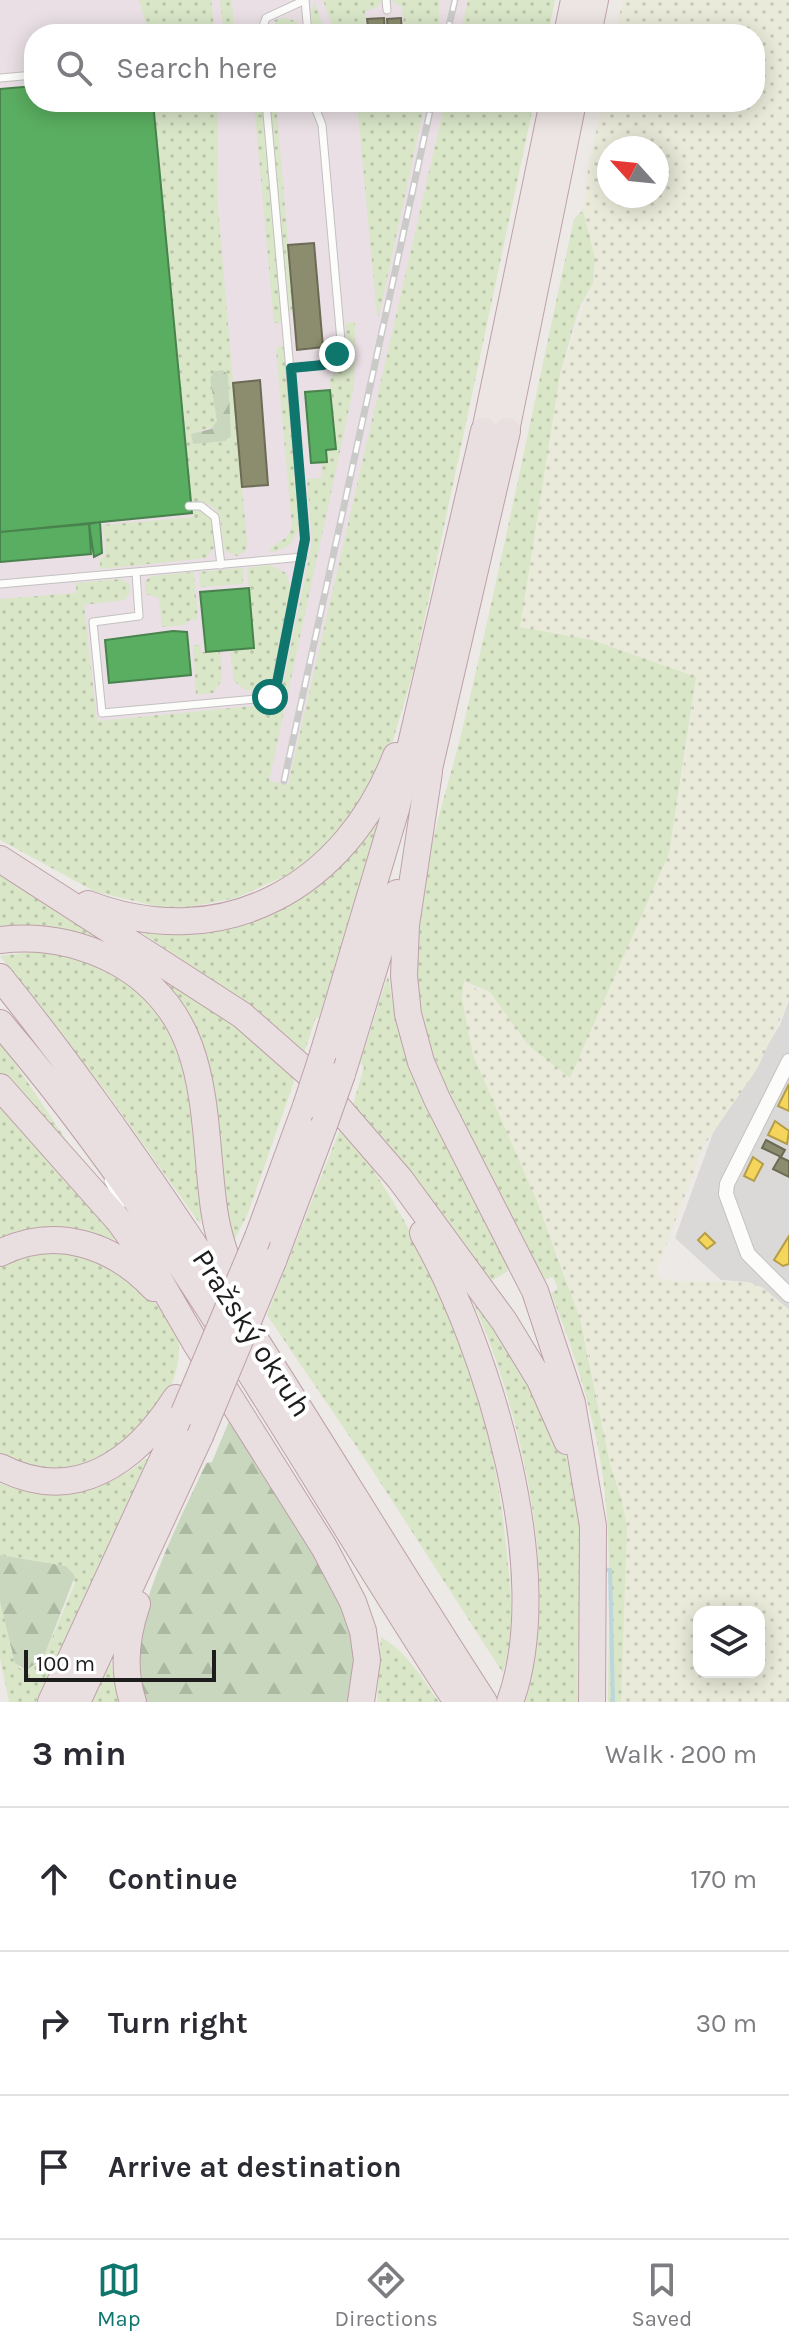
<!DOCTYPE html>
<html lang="en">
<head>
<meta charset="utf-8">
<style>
  :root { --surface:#fff; --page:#f2f2f3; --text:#2b2b33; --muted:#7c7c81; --line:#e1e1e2; --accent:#0f766e }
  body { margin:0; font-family:Karla,sans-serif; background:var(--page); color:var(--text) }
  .controls { position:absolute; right:24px; bottom:24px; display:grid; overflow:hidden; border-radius:16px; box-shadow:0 4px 20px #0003 }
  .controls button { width:72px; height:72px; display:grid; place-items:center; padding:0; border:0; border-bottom:2px solid var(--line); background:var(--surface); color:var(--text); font:40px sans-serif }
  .compass { position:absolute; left:597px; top:136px; width:72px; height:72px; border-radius:50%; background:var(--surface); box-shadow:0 4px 20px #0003; rotate:297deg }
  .scale { position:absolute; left:24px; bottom:20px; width:192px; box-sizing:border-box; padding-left:8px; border:4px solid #1d1d1d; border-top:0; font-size:22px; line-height:28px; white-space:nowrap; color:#1d1d1d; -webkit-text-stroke:6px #fff; paint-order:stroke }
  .stop { position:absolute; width:24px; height:24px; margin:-18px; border:6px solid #0f766e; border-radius:50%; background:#fff }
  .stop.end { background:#0f766e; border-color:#fff; box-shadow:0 2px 8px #0008 }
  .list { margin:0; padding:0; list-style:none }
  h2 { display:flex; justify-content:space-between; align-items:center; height:104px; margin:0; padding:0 32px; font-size:34px }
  h2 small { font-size:26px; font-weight:400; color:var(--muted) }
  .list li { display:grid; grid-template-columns:52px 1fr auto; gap:24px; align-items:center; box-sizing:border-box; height:144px; padding:0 32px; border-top:2px solid var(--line) }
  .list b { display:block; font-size:30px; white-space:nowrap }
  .list em { font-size:26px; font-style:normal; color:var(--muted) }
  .icon { flex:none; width:44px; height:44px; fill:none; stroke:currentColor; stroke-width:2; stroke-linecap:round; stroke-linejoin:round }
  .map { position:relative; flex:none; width:789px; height:1702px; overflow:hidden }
  .search { position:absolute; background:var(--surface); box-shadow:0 4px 20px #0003; left:24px; right:24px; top:24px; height:88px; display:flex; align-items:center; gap:20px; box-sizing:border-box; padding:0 28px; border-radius:32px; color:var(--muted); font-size:30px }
  .sheet { height:536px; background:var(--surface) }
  nav { display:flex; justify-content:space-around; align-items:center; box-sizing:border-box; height:112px; border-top:2px solid var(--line); background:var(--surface); font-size:22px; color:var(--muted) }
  nav a { display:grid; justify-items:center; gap:4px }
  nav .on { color:var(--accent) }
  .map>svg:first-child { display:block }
  .residential { fill:#dbd9d7 }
  .industrial { fill:#e9dfe4 }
  .farmland { fill:url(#farmland-dots); fill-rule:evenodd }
  .grass { fill:url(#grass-dots); fill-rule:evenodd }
  .forest { fill:url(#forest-firs) }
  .homes { fill:#f6d55c; stroke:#b59e49; stroke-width:2 }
  .public { fill:#5aae61; stroke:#48824d; stroke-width:2 }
  .industry { fill:#8c8c6e; stroke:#6b6b56; stroke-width:2 }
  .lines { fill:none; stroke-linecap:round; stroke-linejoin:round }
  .stream { stroke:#bcd6dc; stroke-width:4 }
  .service-casing { stroke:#c3c1c0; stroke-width:9 }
  .minor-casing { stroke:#c3c1c0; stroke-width:16 }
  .trunk-casing { stroke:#bea0a9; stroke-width:26 }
  .motorway-casing { stroke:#bea0a9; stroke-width:28 }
  .service { stroke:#fcfcfb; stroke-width:7 }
  .minor { stroke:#fcfcfb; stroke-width:14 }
  .trunk { stroke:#ece5e3; stroke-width:24 }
  .motorway { stroke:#e9dfe1; stroke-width:26 }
  .rail-casing { stroke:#cacac9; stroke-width:7 }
  .rail { stroke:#fff; stroke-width:4; stroke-dasharray:12; stroke-linecap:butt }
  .motorway-bridge-casing { stroke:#bea0a9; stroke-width:28; stroke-linecap:butt }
  .motorway-bridge { stroke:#e9dfe1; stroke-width:26 }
  .route { stroke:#0f766e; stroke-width:10 }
  .labels { text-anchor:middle; stroke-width:8; stroke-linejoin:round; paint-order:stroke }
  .street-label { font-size:30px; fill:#1d1d1d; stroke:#fff }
</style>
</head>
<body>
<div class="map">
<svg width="789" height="1702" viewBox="0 0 789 1702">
  <defs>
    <pattern id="farmland-dots" width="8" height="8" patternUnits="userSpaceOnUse" patternTransform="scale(2)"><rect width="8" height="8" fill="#eaeada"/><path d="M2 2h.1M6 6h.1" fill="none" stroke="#c8c8bb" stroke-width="1.8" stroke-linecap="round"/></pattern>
    <pattern id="grass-dots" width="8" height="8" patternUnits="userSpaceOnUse" patternTransform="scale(2)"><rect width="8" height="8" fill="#d9e6c7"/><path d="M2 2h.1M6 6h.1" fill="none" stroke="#bac5aa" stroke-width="1.8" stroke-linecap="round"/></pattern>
    <pattern id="forest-firs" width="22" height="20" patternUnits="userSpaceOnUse" patternTransform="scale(2)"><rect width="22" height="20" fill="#c8d7bd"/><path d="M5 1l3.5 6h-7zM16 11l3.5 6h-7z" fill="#abb8a2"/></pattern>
  </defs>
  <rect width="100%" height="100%" fill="#ece9e6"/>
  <path class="residential" d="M789,1000v310l-26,-22 -15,-6 -27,-2 -46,-42 38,-105 67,-108z"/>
  <path class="industrial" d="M0,0h468l-8,34h-426v68h411l-157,684 -288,9z"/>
  <path class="farmland" d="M623,0h166v1000l-32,69 -54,78 -46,123v7l14,4 77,1 15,6 26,22v392h-168l6,-177 -17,-61 -24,-122 -25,-80 -88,-207 -11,-56 2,-19 12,9 14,3 38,53 42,33 99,-225 17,-102 10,-74 -104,-37 -73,-13 41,-253 36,-102 -13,-62 6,-48 14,-60h152v-68h-140zM609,148h48v48h-48zM699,1612h60v60h-60z"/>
  <path class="grass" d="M139,0h72l4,34h-66z
    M220,0h12l2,34h-10z
    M323,0h59l-6,8 -11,3 1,23h-31z
    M391,0h48v34h-34l-3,-27z
    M468,0h87l-7,34h-88z
    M315,2l10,32h-12l-2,-23z
    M284,18l12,3 8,13h-25l-5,-14z
    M153,102h65l-1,95 30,346 -2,8 -8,5 -12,-5c-7,-28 3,-50 -36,-49zM228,375l3,61 -39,8 3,-12 20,-6 3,-11 -3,-4z
    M254,102h8l20,217 -3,4h-5z
    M270,102h6l18,212 -5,-3z
    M357,102h68l-46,214 -2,-1z
    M445,102h89l-121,571 -25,84 -41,70 -51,44 -60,27 -63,12 -77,-18 -96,-52v-241l76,-6v-10l45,-4 8,5 1,9 -5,7 -41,5 13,116 166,-16 15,4 34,-166 -5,-64 15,-1 -1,-16 5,-12 10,-1 -6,-69 17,-29 -1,-28 9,-1 -1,64 -85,395 19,4z
    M583,210l12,49 -2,24 -14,25 -19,66 -40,253 72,13 104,37 -27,176 -99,225 -42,-33 -38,-53 -26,-11 -2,18 11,56 63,144 44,120 30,145 11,34 6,27 -6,177h-13c0,-77 5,-156 -6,-232 -9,-60 -29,-121 -51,-177l7,-4 -5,-12 -9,3c-40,-90 -105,-175 -123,-274 -17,-94 20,-190 42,-279 40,-169 74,-339 111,-508z
    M281,345l3,3 16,179 -10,18 -19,8 -1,-5 17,-11 5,-10 -16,-178z
    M194,510c21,2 21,19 21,36l-9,12 -106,11v-10l6,-4 -3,-30 91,-8z
    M270,565l16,8 5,16 -19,93 -7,7 -20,1 -11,-9 -4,-31 24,-3 -7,-79z
    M243,568v16l-43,3 -1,-15z
    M194,572l4,47 -11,2 -1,4 -24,2 -3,-29 -14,-4v-13l7,-5z
    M193,645h7l1,7 19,-1 2,29 -9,13 -17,2z
    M378,822l-59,196 -3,-1 -13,39 -59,-53 -106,-73c104,10 177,-25 240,-108z
    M0,870l177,106 120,97 -49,140 -16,32 -19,-112 -61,-152 -152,-49z
    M40,951c118,19 147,92 156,200 2,22 9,52 4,73l-93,-131 -107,-137z
    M388,975l8,46 112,239v11l-22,13 -134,-176 12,-41 -4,-4z
    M0,1041l77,115 -77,-76z
    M0,1100l118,136 -5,4c-36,-14 -76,-20 -113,-2z
    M342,1124c94,133 145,249 163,412 5,51 12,86 -2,137l-130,-202 -106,-156z
    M87,1250c32,22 66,42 86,77 20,36 -15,88 -40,114 -12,13 -55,28 -73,30 -18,1 -42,-9 -60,-13v-199l6,-4z
    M471,1297c42,58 89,119 104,191 14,70 0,144 3,214h-53c38,-115 -5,-297 -54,-405z
    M145,1459h3l-112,243h-27l-9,-44v-57l19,67 7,2 17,-11 32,-76 -9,-17 -66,-11v-72c49,21 106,11 145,-24z
    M381,1637c26,15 41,41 58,65h-62z
    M111,1662l7,40h-26z"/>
  <path class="forest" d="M223,370l5,5 3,61 -6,5 -32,3 -2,-10 20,-5 6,-8 -7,-43 5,-7z
    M230,1419l33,56 55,81 40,82 -7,64h-211c-22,-69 38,-176 66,-239l6,-1z
    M0,1555l66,11 9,10 -32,83 -17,11 -11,-7 -15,-62z"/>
  <path class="homes" d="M789,1084v27l-11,-5z
    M775,1121l14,10 -2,13 -19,-9z
    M753,1157l10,7 -9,17 -10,-5z
    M705,1233l10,10 -8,6 -9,-9z
    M789,1236v28l-6,2 -9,-6z"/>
  <path class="public" d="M34,86v16h119l39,411 -192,19v-443z
    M330,390l6,59 -10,1 1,12 -16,1 -6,-71z
    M100,522l2,31 -8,4 -5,-33z
    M89,524l2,30 -91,8v-30z
    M249,588l5,60 -48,4 -6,-60z
    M173,631l14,1 4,43 -82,8 -4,-43z"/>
  <path class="industry" d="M384,18l1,16h-16l-2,-15z
    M401,18l1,16h-14l-1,-15z
    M314,243l9,104 -26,3 -9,-105z
    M260,380l8,105 -26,2 -9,-104z
    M766,1140l19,10 -4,7 -19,-9z
    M780,1157l9,4v16l-16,-8z"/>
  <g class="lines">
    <path class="stream" d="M601,1569l9,1 3,132"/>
    <defs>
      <path id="service" d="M305,0l3,34
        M386,0l1,10
        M260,34l6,-16 39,-18
        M0,78l34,-3
        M291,368c23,-2 45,0 50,-27l-19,-216 -9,-23
        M189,506h12l14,11 6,48
        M136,573l3,43 -46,6 9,91 164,-15 8,-4 31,-155 -39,-437
        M0,584l303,-27
        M108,1181l13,25"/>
      <path id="minor" d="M789,1061l-62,123 -1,10 22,60 41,41"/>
      <path id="trunk" d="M566,34l7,-34
        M589,34l7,-34
        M484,431l68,-329
        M507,431l67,-329"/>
      <path id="motorway" d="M429,772l-23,153 -2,51 4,38 13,48 16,37 98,192 37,112 21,123 -1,176
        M425,786l82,-355
        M0,859l242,156 66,58 92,106 104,142 36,59 27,61
        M88,904c136,52 258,-18 308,-148
        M0,940c40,-5 77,2 113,20 101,53 88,155 101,249 4,29 14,55 25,82
        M0,977c183,227 326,481 484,725
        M0,1023c178,208 307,451 457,679
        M323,1054l73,-245 88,-378
        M342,1074l55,-181
        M0,1087l119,134 32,45 44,76 129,205 29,55 10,29 4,29 -6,42
        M423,1233c65,115 134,340 87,469
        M258,1237l48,-131
        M0,1253c56,-28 113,-8 154,35
        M273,1261l51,-136
        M0,1467c75,39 136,-6 176,-69
        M51,1702l133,-289
        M77,1702l123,-266
        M133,1702c-11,-33 -7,-66 4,-98"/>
    </defs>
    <use href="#service" class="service-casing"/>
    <use href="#minor" class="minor-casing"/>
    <use href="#trunk" class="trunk-casing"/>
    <use href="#motorway" class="motorway-casing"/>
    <use href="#service" class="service"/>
    <use href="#minor" class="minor"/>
    <use href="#trunk" class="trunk"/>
    <use href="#motorway" class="motorway"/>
    <defs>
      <path id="rail" d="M447,34l8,-34
        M284,781l148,-679"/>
    </defs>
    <use href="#rail" class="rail-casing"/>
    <use href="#rail" class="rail"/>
    <defs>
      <path id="motorway-bridge" d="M306,1106l17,-52
        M324,1125l18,-51
        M184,1413l74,-176
        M200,1436l73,-175"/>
    </defs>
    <use href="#motorway-bridge" class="motorway-bridge-casing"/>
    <use href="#motorway-bridge" class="motorway-bridge"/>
  </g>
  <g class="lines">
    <path class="route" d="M270,697l6,-9 29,-149 -14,-171 32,-3 14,-11"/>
  </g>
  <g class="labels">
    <g class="street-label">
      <text transform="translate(252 1333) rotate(57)" y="10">Pražský okruh</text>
    </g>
  </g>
</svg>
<div class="controls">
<button><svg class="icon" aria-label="layers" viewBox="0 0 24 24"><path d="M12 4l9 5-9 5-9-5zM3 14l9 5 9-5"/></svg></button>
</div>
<svg class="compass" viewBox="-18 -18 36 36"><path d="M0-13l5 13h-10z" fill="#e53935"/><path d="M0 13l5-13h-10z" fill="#7c7c81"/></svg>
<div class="scale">100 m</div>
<div class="stop" style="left:270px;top:697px"></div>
<div class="stop end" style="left:337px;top:354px"></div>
<div class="search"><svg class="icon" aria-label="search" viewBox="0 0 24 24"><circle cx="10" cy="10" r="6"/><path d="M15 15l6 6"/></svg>Search here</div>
</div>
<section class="sheet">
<h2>3 min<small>Walk · 200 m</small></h2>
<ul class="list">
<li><svg class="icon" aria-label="ahead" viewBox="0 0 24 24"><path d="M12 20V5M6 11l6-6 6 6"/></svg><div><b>Continue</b></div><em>170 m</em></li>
<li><svg class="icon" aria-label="right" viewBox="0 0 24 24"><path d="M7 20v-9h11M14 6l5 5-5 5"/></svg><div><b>Turn right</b></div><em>30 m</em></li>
<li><svg class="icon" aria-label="arrive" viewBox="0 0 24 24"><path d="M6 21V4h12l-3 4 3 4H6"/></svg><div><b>Arrive at destination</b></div></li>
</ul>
</section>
<nav>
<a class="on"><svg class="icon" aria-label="map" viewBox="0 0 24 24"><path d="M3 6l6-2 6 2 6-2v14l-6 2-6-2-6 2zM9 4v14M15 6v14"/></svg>Map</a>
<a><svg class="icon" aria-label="directions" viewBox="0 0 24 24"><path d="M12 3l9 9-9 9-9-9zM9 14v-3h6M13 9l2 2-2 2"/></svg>Directions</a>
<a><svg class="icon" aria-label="saved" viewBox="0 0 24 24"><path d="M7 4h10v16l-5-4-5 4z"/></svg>Saved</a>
</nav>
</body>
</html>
